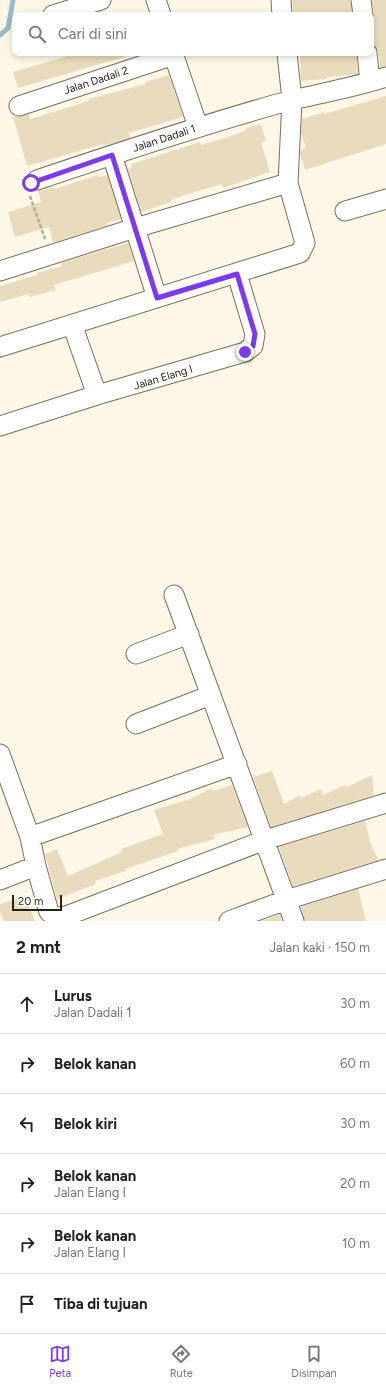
<!DOCTYPE html>
<html lang="id">
<head>
<meta charset="utf-8">
<style>
  :root { --surface:#fff; --page:#f2f2f2; --text:#202124; --muted:#757577; --line:#e0e0e0; --accent:#7c3aed }
  body { margin:0; font-family:Figtree,sans-serif; background:var(--page); color:var(--text) }
  .scale { position:absolute; left:12px; bottom:10px; width:50px; box-sizing:border-box; padding-left:4px; border:2px solid #262219; border-top:0; font-size:11px; line-height:14px; white-space:nowrap; color:#262219; -webkit-text-stroke:3px #fff; paint-order:stroke }
  .stop { position:absolute; width:12px; height:12px; margin:-9px; border:3px solid #7c3aed; border-radius:50%; background:#fff }
  .stop.end { background:#7c3aed; border-color:#fff; box-shadow:0 1px 4px #0008 }
  .list { margin:0; padding:0; list-style:none }
  h2 { display:flex; justify-content:space-between; align-items:center; height:52px; margin:0; padding:0 16px; font-size:17px }
  h2 small { font-size:13px; font-weight:400; color:var(--muted) }
  .list li { display:grid; grid-template-columns:26px 1fr auto; gap:12px; align-items:center; box-sizing:border-box; height:60px; padding:0 16px; border-top:1px solid var(--line) }
  .list b { display:block; font-size:15px; white-space:nowrap }
  .list p { margin:0; font-size:13px; white-space:nowrap; color:var(--muted) }
  .list em { font-size:13px; font-style:normal; color:var(--muted) }
  .icon { flex:none; width:22px; height:22px; fill:none; stroke:currentColor; stroke-width:2; stroke-linecap:round; stroke-linejoin:round }
  .map { position:relative; flex:none; width:386px; height:921px; overflow:hidden }
  .search { position:absolute; background:var(--surface); box-shadow:0 2px 6px #0003; left:12px; right:12px; top:12px; height:44px; display:flex; align-items:center; gap:10px; box-sizing:border-box; padding:0 14px; border-radius:8px; color:var(--muted); font-size:15px }
  .sheet { height:412px; background:var(--surface) }
  nav { display:flex; justify-content:space-around; align-items:center; box-sizing:border-box; height:56px; border-top:1px solid var(--line); background:var(--surface); font-size:11px; color:var(--muted) }
  nav a { display:grid; justify-items:center; gap:2px }
  nav .on { color:var(--accent) }
  .map>svg:first-child { display:block }
  .lines { fill:none; stroke-linecap:round; stroke-linejoin:round }
  .stream { stroke:#99bcc9; stroke-width:5 }
  .building { fill:#e8dabc }
  .minor-casing { stroke:#786d58; stroke-width:21 }
  .path { stroke:#afaa9d; stroke-width:2.5; stroke-dasharray:4 2; stroke-linecap:butt }
  .minor { stroke:#fff; stroke-width:19 }
  .route { stroke:#7c3aed; stroke-width:5 }
  .labels { text-anchor:middle; stroke-width:4; stroke-linejoin:round; paint-order:stroke }
  .street-label { font-size:11px; fill:#262219; stroke:#fff }
</style>
</head>
<body>
<div class="map">
<svg width="386" height="921" viewBox="0 0 386 921">
  <rect width="100%" height="100%" fill="#fef7e8"/>
  <g class="lines">
    <path class="stream" d="M0,35l8,-7 5,-28"/>
  </g>
  <path class="building" d="M292,0h58l2,15h-58z
    M372,0h14v66l-6,1 -2,-16 -5,-7 -2,-22 3,-8z
    M78,53h46v4l-106,31 -5,-16z
    M300,53h56l2,21 -31,3v2l-26,2z
    M169,75l14,42 -54,16 1,5 -27,8v-2l-76,22 -14,-49 16,-3 1,5 59,-18 -1,-2 58,-15 -1,-2z
    M386,96v48l-81,26 -5,-17 1,-3 5,-2 -5,-15 1,-14 22,-7v2z
    M261,124l5,17 -5,2 9,29 -47,16 -1,-4 -38,11 -13,5v2l-30,10 -13,-43 4,-1 -1,-4 69,-22 1,3 27,-8 17,-6v-2z
    M98,175l1,2 8,-2 14,44 -14,4 1,2 -53,17h-2l-4,-15 -34,10 -7,-25 33,-10 -3,-11 15,-4 1,2z
    M128,243l6,18 -80,24 2,5 -26,7 -1,-3 -29,8v-16l37,-11v-2l25,-7 -1,-3z
    M272,771l12,33 16,-9 1,3 20,-9 2,6 23,-10 1,2 25,-12 2,20 -103,32 -18,-50z
    M232,785l16,42 -35,8 2,4 -38,10 1,2 -53,18v2l-30,10 1,3 -39,15 -12,-45 12,-5 11,27 54,-24 -1,-3 42,-15 -9,-24 36,-11 22,-11 1,3z
    M365,821l5,20 8,19 -85,26 -14,-39z
    M358,889l8,32h-61l-4,-14z
    M24,896l11,25h-31l-4,-9v-8z
    M280,914l2,7h-21z"/>
  <g class="lines">
    <defs>
      <path id="minor" d="M156,0l5,15
        M281,0l1,15
        M361,0l2,15
        M53,15l48,-15
        M173,53l25,74
        M367,53l3,29
        M19,106l155,-51
        M112,155l45,143
        M37,180c80,-27 159,-53 240,-76 36,-10 73,-15 109,-27
        M345,211l41,-12
        M0,271l135,-43 153,-45
        M72,324l25,71
        M0,347l300,-94 5,-10 -17,-60 4,-83 -5,-47
        M0,426l97,-31 148,-43 8,-6 2,-12 -18,-60
        M174,595l120,326
        M136,654l53,-20
        M136,724l75,-29
        M0,754l30,83 6,29 13,46 7,5 10,-1 199,-76 121,-37
        M30,837l207,-73
        M0,880l36,-14
        M229,921l57,-21 100,-31"/>
    </defs>
    <use href="#minor" class="minor-casing"/>
    <path class="path" d="M30,196l15,43"/>
    <use href="#minor" class="minor"/>
  </g>
  <g class="lines">
    <path class="route" d="M31,183l81,-28 45,143 80,-24 18,60 -2,12 -8,6"/>
  </g>
  <g class="labels">
    <g class="street-label">
      <text transform="translate(96 80) rotate(-18)" y="4">Jalan Dadali 2</text>
      <text transform="translate(164 138) rotate(-18)" y="4">Jalan Dadali 1</text>
      <text transform="translate(163 377) rotate(-17)" y="4">Jalan Elang I</text>
    </g>
  </g>
</svg>
<div class="scale">20 m</div>
<div class="stop" style="left:31px;top:183px"></div>
<div class="stop end" style="left:245px;top:352px"></div>
<div class="search"><svg class="icon" aria-label="search" viewBox="0 0 24 24"><circle cx="10" cy="10" r="6"/><path d="M15 15l6 6"/></svg>Cari di sini</div>
</div>
<section class="sheet">
<h2>2 mnt<small>Jalan kaki · 150 m</small></h2>
<ul class="list">
<li><svg class="icon" aria-label="ahead" viewBox="0 0 24 24"><path d="M12 20V5M6 11l6-6 6 6"/></svg><div><b>Lurus</b><p>Jalan Dadali 1</p></div><em>30 m</em></li>
<li><svg class="icon" aria-label="right" viewBox="0 0 24 24"><path d="M7 20v-9h11M14 6l5 5-5 5"/></svg><div><b>Belok kanan</b></div><em>60 m</em></li>
<li><svg class="icon" aria-label="left" viewBox="0 0 24 24"><path d="M17 20v-9H6M10 6l-5 5 5 5"/></svg><div><b>Belok kiri</b></div><em>30 m</em></li>
<li><svg class="icon" aria-label="right" viewBox="0 0 24 24"><path d="M7 20v-9h11M14 6l5 5-5 5"/></svg><div><b>Belok kanan</b><p>Jalan Elang I</p></div><em>20 m</em></li>
<li><svg class="icon" aria-label="right" viewBox="0 0 24 24"><path d="M7 20v-9h11M14 6l5 5-5 5"/></svg><div><b>Belok kanan</b><p>Jalan Elang I</p></div><em>10 m</em></li>
<li><svg class="icon" aria-label="arrive" viewBox="0 0 24 24"><path d="M6 21V4h12l-3 4 3 4H6"/></svg><div><b>Tiba di tujuan</b></div></li>
</ul>
</section>
<nav>
<a class="on"><svg class="icon" aria-label="map" viewBox="0 0 24 24"><path d="M3 6l6-2 6 2 6-2v14l-6 2-6-2-6 2zM9 4v14M15 6v14"/></svg>Peta</a>
<a><svg class="icon" aria-label="directions" viewBox="0 0 24 24"><path d="M12 3l9 9-9 9-9-9zM9 14v-3h6M13 9l2 2-2 2"/></svg>Rute</a>
<a><svg class="icon" aria-label="saved" viewBox="0 0 24 24"><path d="M7 4h10v16l-5-4-5 4z"/></svg>Disimpan</a>
</nav>
</body>
</html>
